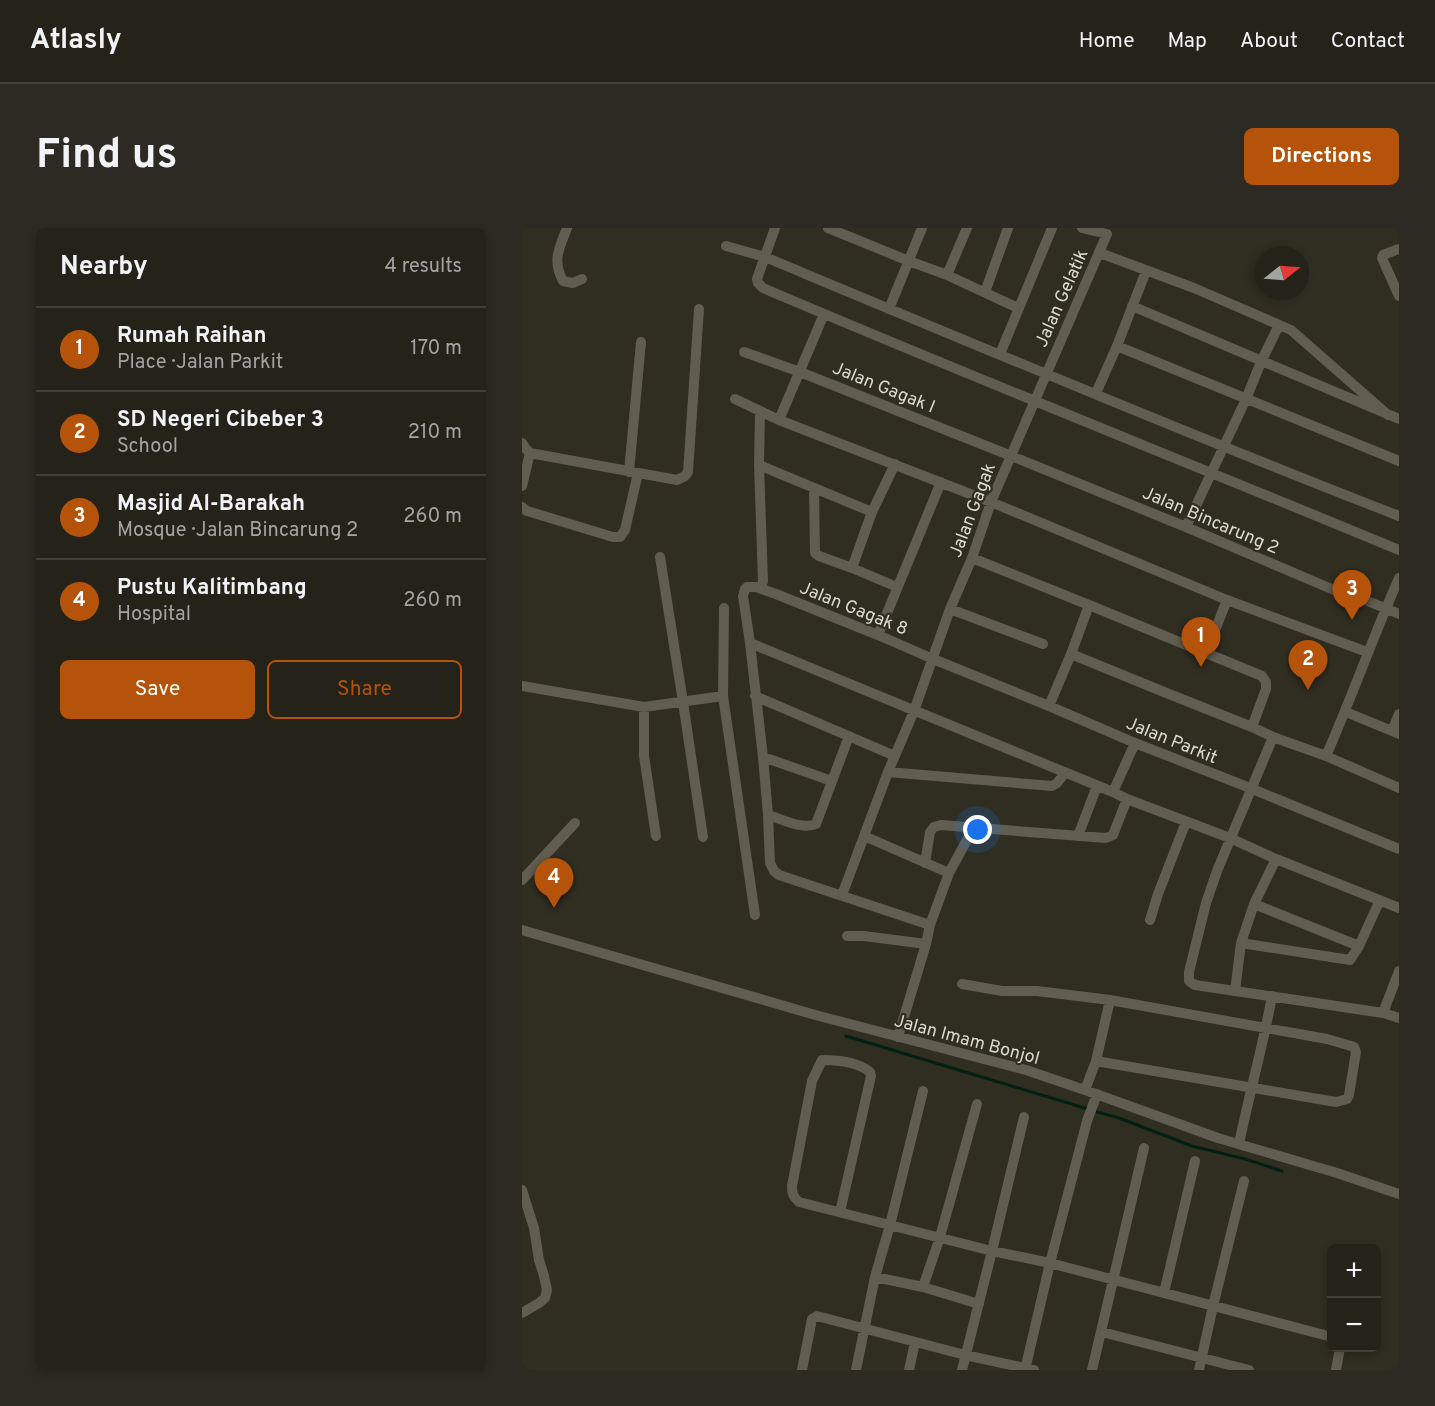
<!DOCTYPE html>
<html lang="en">
<head>
<meta charset="utf-8">
<style>
  :root { --surface:#242219; --page:#2c2a22; --text:#f1f3f6; --muted:#a3a4a2; --line:#413f38; --accent:#b45309 }
  body { margin:0; font-family:Overpass,sans-serif; background:var(--page); color:var(--text) }
  .controls { position:absolute; right:18px; bottom:18px; display:grid; overflow:hidden; border-radius:9px; box-shadow:0 3px 9px #0003 }
  .controls button { width:54px; height:54px; display:grid; place-items:center; padding:0; border:0; border-bottom:2px solid var(--line); background:var(--surface); color:var(--text); font:30px sans-serif }
  .compass { position:absolute; left:733px; top:18px; width:54px; height:54px; border-radius:50%; background:var(--surface); box-shadow:0 3px 9px #0003; rotate:73deg }
  .you { position:absolute; left:456px; top:602px; width:21px; height:21px; margin:-15px; border:4px solid #fff; border-radius:50%; background:#1a73e8; box-shadow:0 0 0 9px #1a73e833 }
  .badge { display:grid; place-items:center; width:39px; height:39px; border-radius:50%; background:var(--accent); color:#fff; font-size:20px; font-weight:700 }
  .pin { position:absolute; translate:-50% -50px; filter:drop-shadow(0 2px 3px #0008) }
  .pin::after { content:''; position:absolute; top:32px; width:21px; height:18px; background:inherit; clip-path:polygon(0 0,100% 0,50% 100%) }
  .list { margin:0; padding:0; list-style:none }
  h2 { display:flex; justify-content:space-between; align-items:center; height:78px; margin:0; padding:0 24px; font-size:26px }
  h2 small { font-size:20px; font-weight:400; color:var(--muted) }
  .list li { display:grid; grid-template-columns:39px 1fr auto; gap:18px; align-items:center; box-sizing:border-box; height:84px; padding:0 24px; border-top:2px solid var(--line) }
  .list b { display:block; font-size:22px; white-space:nowrap }
  .list p { margin:0; font-size:20px; white-space:nowrap; color:var(--muted) }
  .list em { font-size:20px; font-style:normal; color:var(--muted) }
  .actions { display:flex; gap:12px; padding:18px 24px }
  .actions a { flex:1; padding:14px 0; border:2px solid var(--accent); border-radius:9px; text-align:center; font-size:21px; color:var(--accent) }
  .actions .main { background:var(--accent); color:#fff }
  .map { position:relative; flex:none; width:877px; height:1142px; overflow:hidden; border-radius:9px }
  header { display:flex; align-items:center; gap:36px; box-sizing:border-box; height:84px; padding:0 30px; background:var(--surface); border-bottom:2px solid var(--line) }
  header strong { font-size:28px }
  nav { display:flex; gap:33px; margin-inline-start:auto; font-size:21px }
  .intro { display:flex; align-items:center; justify-content:space-between; box-sizing:border-box; height:144px; padding:0 36px }
  h1 { margin:0; font-size:42px }
  .button { padding:15px 27px; border-radius:9px; background:var(--accent); color:#fff; font-size:21px; font-weight:700 }
  main { display:flex; gap:36px; padding:0 36px }
  aside { flex:1; background:var(--surface); border-radius:9px; box-shadow:0 3px 9px #0003 }
  .map>svg:first-child { display:block }
  .lines { fill:none; stroke-linecap:round; stroke-linejoin:round }
  .stream { stroke:#021f13; stroke-width:3 }
  .street { stroke:#615d50; stroke-width:10 }
  .labels { text-anchor:middle; stroke-width:4.5; stroke-linejoin:round; paint-order:stroke }
  .street-label { font-size:18px; fill:#dbd9d1; stroke:#302d21 }
</style>
</head>
<body>
<header>
<strong>Atlasly</strong>
<nav><a>Home</a><a>Map</a><a>About</a><a>Contact</a></nav>
</header>
<div class="intro"><h1>Find us</h1><a class="button">Directions</a></div>
<main>
<aside>
<h2>Nearby<small>4 results</small></h2>
<ul class="list">
<li><span class="badge">1</span><div><b>Rumah Raihan</b><p>Place · Jalan Parkit</p></div><em>170 m</em></li>
<li><span class="badge">2</span><div><b>SD Negeri Cibeber 3</b><p>School</p></div><em>210 m</em></li>
<li><span class="badge">3</span><div><b>Masjid Al-Barakah</b><p>Mosque · Jalan Bincarung 2</p></div><em>260 m</em></li>
<li><span class="badge">4</span><div><b>Pustu Kalitimbang</b><p>Hospital</p></div><em>260 m</em></li>
</ul>
<div class="actions"><a class="main">Save</a><a>Share</a></div>
</aside>
<div class="map">
<svg width="877" height="1142" viewBox="0 0 877 1142">
  <rect width="100%" height="100%" fill="#302d21"/>
  <g class="lines">
    <path class="stream" d="M324,808l242,73
      M572,883l25,7 73,28 53,13 37,12"/>
    <path class="street" d="M45,0c-8,21 -15,32 -4,53l10,2 9,-4
      M253,0l-18,51 1,4 5,5c211,90 424,174 636,262
      M306,0l81,33 38,14 71,33
      M204,18l39,11c211,88 421,176 634,259
      M877,21l-16,6 -1,3 17,38
      M578,25l94,35 97,42 97,85
      M425,47l20,-47
      M463,64l23,-64
      M610,78l267,113
      M367,81l33,-81
      M595,118l282,115
      M222,124l56,20 204,81 182,74 148,63 31,10 34,14
      M478,126l52,-126
      M574,165l21,-47 29,-75
      M213,171l44,21 212,82 236,98 140,52
      M238,183l-1,54 4,116 -2,8
      M257,192l45,-106
      M0,215l4,6 4,4 147,27 8,-4 3,-4 11,-163
      M237,237l113,47
      M107,244l12,-130
      M0,258l8,-33
      M292,261l1,64 4,3 33,12 45,19
      M0,279l5,4 86,26h7l5,-7 13,-57
      M664,299l60,-128 15,-37 18,-37
      M138,329l23,145 20,135
      M450,330l117,47 173,71 4,6v7l-14,38
      M330,340l20,-56 23,-48
      M202,380l-1,88 32,219
      M428,381l93,35
      M356,407l63,-153
      M228,415l363,149 14,7 103,39 46,21 123,49
      M684,425l21,-53
      M549,426l93,38 88,35 21,10 53,19 73,32
      M0,458l122,21 79,-11
      M233,468l140,60
      M527,478l22,-52 18,-49
      M122,479v49l12,80
      M824,484l53,22
      M870,503l7,-17
      M751,509l-56,134 -11,32 -17,69v9l6,4 188,28 16,5
      M804,528c26,-59 47,-119 73,-178
      M241,529l69,24
      M366,544l164,14 5,-3 8,-10
      M591,564l22,-49
      M246,587c14,4 34,15 48,9l33,-88
      M342,608l85,37
      M556,608l19,-50
      M403,635l5,-31 4,-5 7,-2 165,13 7,-3 14,-36
      M0,652l53,-57
      M320,667l46,-123 26,-61 36,-102 22,-51 19,-56 116,-268 -25,-6
      M732,676l105,42
      M628,692l8,-26 28,-72
      M408,697l-151,-50 -5,-4 -4,-8 -2,-48 -5,-58 -13,-114 -7,-47 2,-7 2,-2h9l20,7 102,41 55,24 116,47 86,37 110,43 154,63
      M0,702l297,86 207,54 59,20 133,48 119,35 62,21
      M325,708h17l62,8
      M719,715l109,17 9,-14 21,-46
      M440,756l40,7h35l73,9
      M713,763l6,-48 13,-39 22,-45
      M861,785l16,-42
      M376,809l28,-93 4,-19 19,-52 25,-46
      M563,862l11,-29 14,-61 217,39 24,7 3,1 2,5 -7,43 -2,4 -11,3 -240,-41
      M717,916c10,-49 24,-98 33,-148
      M0,962l12,38 5,32 5,16 3,14 -2,8 -6,5 -17,10
      M318,984l31,-136 -1,-4c-12,-10 -33,-12 -48,-12l-10,21 -20,105c0,7 1,11 7,16l193,49 58,12 282,74
      M353,1049l48,10 56,17
      M401,1059l17,-50 37,-133
      M642,1065l31,-132
      M580,1104l147,38
      M280,1142l10,-51 5,-3 148,39 69,15
      M334,1142l19,-93 15,-52 33,-134
      M387,1142l6,-28
      M440,1142l30,-119 32,-134
      M503,1142l25,-107 37,-142 10,-27
      M570,1142l52,-222
      M677,1142l14,-64 31,-125
      M814,1142l4,-22"/>
  </g>
  <g class="labels">
    <g class="street-label">
      <text transform="translate(539 70) rotate(-66)" y="6">Jalan Gelatik</text>
      <text transform="translate(362 159) rotate(22)" y="6">Jalan Gagak I</text>
      <text transform="translate(450 282) rotate(-69)" y="6">Jalan Gagak</text>
      <text transform="translate(689 292) rotate(23)" y="6">Jalan Bincarung 2</text>
      <text transform="translate(332 380) rotate(22)" y="6">Jalan Gagak 8</text>
      <text transform="translate(650 512) rotate(22)" y="6">Jalan Parkit</text>
      <text transform="translate(445 811) rotate(15)" y="6">Jalan Imam Bonjol</text>
    </g>
  </g>
</svg>
<div class="controls">
<button>+</button>
<button>−</button>
</div>
<svg class="compass" viewBox="-18 -18 36 36"><path d="M0-13l5 13h-10z" fill="#e53935"/><path d="M0 13l5-13h-10z" fill="#a3a4a2"/></svg>
<div class="you"></div>
<div class="pin badge" style="left:679px;top:439px">1</div>
<div class="pin badge" style="left:786px;top:462px">2</div>
<div class="pin badge" style="left:830px;top:392px">3</div>
<div class="pin badge" style="left:32px;top:680px">4</div>
</div>
</main>
</body>
</html>
